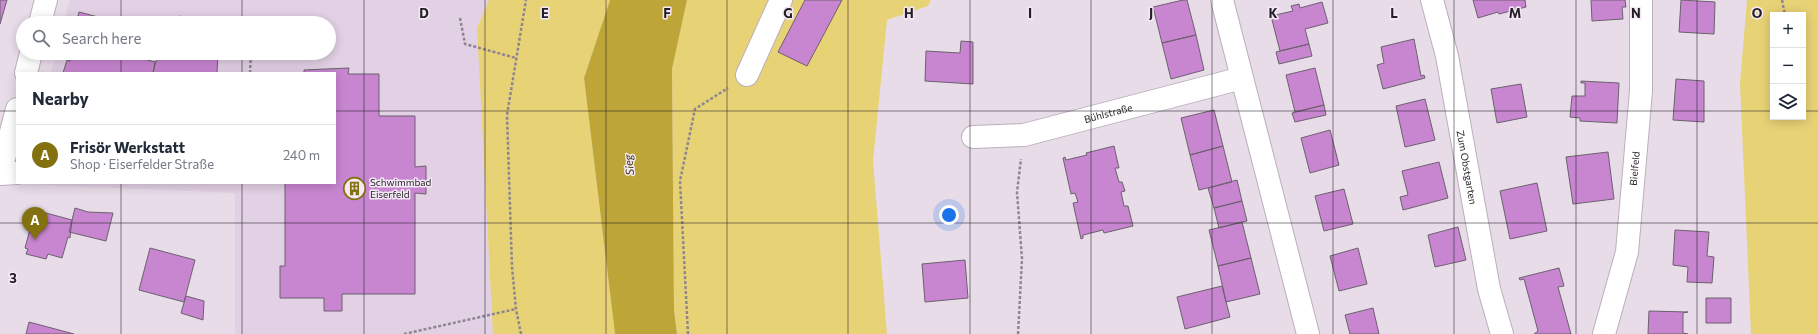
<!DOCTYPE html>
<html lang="en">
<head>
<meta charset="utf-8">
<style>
  :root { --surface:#fff; --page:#f6f6f7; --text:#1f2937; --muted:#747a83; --line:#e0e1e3; --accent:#83700f }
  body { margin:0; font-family:Commissioner,sans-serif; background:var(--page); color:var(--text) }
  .controls { position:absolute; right:12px; top:12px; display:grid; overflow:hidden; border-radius:0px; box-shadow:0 2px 10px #0003 }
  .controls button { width:36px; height:36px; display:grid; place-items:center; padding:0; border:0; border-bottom:1px solid var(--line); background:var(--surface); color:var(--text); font:20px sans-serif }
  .you { position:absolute; left:949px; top:215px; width:14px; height:14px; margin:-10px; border:3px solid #fff; border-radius:50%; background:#1a73e8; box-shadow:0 0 0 6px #1a73e833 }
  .badge { display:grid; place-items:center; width:26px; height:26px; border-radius:50%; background:var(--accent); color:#fff; font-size:13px; font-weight:700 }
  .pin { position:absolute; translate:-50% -33px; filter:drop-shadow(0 1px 2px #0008) }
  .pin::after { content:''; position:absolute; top:21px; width:14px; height:12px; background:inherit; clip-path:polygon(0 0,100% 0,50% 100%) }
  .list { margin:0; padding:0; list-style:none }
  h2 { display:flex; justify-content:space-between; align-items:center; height:52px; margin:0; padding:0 16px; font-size:17px }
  h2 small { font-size:13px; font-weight:400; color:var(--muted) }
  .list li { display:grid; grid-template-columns:26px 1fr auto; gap:12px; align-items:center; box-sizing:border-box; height:60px; padding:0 16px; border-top:1px solid var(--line) }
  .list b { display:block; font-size:15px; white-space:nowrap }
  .list p { margin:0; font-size:13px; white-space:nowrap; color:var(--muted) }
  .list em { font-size:13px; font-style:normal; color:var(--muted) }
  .icon { flex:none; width:22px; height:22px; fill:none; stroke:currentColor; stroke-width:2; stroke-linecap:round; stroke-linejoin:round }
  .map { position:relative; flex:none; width:1818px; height:334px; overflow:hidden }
  .search { position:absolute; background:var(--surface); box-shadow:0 2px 10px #0003; left:16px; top:16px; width:320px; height:44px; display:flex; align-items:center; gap:10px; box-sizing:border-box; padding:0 14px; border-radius:22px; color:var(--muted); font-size:15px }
  .panel { position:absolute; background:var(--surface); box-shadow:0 2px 10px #0003; left:16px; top:72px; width:320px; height:112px; border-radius:0px }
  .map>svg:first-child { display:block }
  .built { fill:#e2d0e4 }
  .green { fill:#e8d276; fill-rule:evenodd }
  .water { fill:#bea537 }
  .building { fill:#c886d1; stroke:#6b616d }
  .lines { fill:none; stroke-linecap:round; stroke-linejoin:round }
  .minor-casing { stroke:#baafbc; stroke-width:24 }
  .major-casing { stroke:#baafbc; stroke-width:24 }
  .path { stroke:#8e868f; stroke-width:2.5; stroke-dasharray:3 2; stroke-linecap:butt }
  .minor { stroke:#fff; stroke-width:22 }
  .major { stroke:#fff; stroke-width:22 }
  .grid { fill:none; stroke:#231f24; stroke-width:1; stroke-opacity:0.55 }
  .labels { text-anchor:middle; stroke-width:3; stroke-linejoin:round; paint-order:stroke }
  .street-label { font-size:10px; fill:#231f24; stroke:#f5e9f7 }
  .poi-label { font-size:10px; fill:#231f24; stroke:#f5e9f7; text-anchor:start }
  .water-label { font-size:11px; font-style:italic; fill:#372d00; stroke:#f5e9f7 }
  .grid-label { font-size:13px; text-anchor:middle; font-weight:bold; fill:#231f24; stroke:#f5e9f7; stroke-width:3; stroke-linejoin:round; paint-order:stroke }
</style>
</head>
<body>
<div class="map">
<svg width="1818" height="334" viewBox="0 0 1818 334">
  <rect width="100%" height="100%" fill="#e8dce9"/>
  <path class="built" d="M70,0h419l-12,28 16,306h-258v-141l-212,-9 312,-1v-110h-284l5,-20h273v-30h-265z"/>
  <path class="green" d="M489,0h121l-26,78 31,256h-122l-16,-306z
    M687,0h244l-3,6 -41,14 -14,141 14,173h-210l-3,-24 -2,-241z
    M1747,0h71v334h-67l-11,-251zM1773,15h30v102h-30z"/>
  <path class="water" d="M610,0h77l-15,69 2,241 3,24h-62l-31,-256z"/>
  <path class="building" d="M0,0h7l-7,24z
    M805,0h37l-35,66 -29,-14z
    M1183,0h4l9,35 -34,8 -9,-36z
    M1473,0h52l1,7 -27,7 -1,-2 -20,6z
    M1591,0h34l1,7h-4l1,12 -31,2z
    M1681,0l34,2 -1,32 -35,-2z
    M1322,2l6,21 -23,6 4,15 -29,7 -9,-35 22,-5 -2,-5 8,-2 1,4z
    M79,12l19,5 -1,2 15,4h-36z
    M179,16l25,7h-26z
    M1196,35l8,35 -33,9 -9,-36z
    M1414,39l7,37 3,-1 1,3 -42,11 -6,-24 7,-2 -3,-16z
    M961,41l12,1v42l-48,-3 1,-30 34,2z
    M1309,44l3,12 -33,8 -3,-12z
    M72,53h50l33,9 -2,11h-90l4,-13 3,1z
    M158,53h60l-1,20h-64z
    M349,68l-1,6h31v42h36v51l11,-1v28l-11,-1v101h-73v17h-18v-13h-44v-32h5v-83h50v-110h-31v-3z
    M1315,68l9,37 -29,7 -9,-37z
    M1676,79l28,2v41l-31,-2z
    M1581,81l38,2 -2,40 -37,-2v-3l-10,-1 2,-21h13v-13h-4z
    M1521,84l6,33 -30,6 -6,-34z
    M1425,99l10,41 -30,7 -9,-41z
    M1324,105l2,10 -31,7 -3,-9z
    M1214,110l9,36 -33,9 -9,-37z
    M1330,130l9,35 -29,8 -9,-35z
    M1114,146l5,22h-4l4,14h3l3,9 -4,1 3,14h4l5,20 -29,7 -1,-3 -20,5v3l-2,1 -8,-36 5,-1 -3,-9 -4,1 -8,-36 2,-1 1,3 21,-5 -1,-2z
    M1223,146l9,36 -33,8 -9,-35z
    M1608,152l6,47 -41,5 -7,-47z
    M1439,162l9,36 -45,12 -3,-13 8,-2 -6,-24z
    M1237,180l5,21 -28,7 -6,-20z
    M1537,183l10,48 -37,8 -10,-48z
    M1344,189l9,35 -29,7 -9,-35z
    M1242,201l5,20 -28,7 -5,-20z
    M75,208l13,4 25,1 -7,28 -37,-9z
    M35,210l37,10 -2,18 -2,-1 -6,21 -14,-4 -2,5 -20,-5 2,-5 -3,-1z
    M1242,222l9,36 -33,8 -9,-36z
    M1458,227l8,33 -31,7 -7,-32z
    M1675,230l34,2 -2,24 7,1 -2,26 -25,-1 1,-15 -15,-2z
    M150,248l45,12 -11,42 -45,-12z
    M1358,248l9,36 -28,7 -9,-35z
    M1251,258l9,36 -34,8 -8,-36z
    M965,260l3,38 -43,4 -3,-38z
    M1559,268l5,18 -6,1 13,47h-37l4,-3 -14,-52 -4,1 -1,-2z
    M1222,286l8,31 -45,12 -8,-32z
    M186,296l18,5 -1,19 -22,-7z
    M1706,298h25v25h-25z
    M1373,308l6,26h-29l-5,-19z
    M1649,311l39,1 -5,1v20l5,1h-40z
    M29,322l45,12h-48z"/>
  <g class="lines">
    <defs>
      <g id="minor">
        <path d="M1222,0l86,334"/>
        <path id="s1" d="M1432,0l15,56 42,233 13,45"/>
        <path d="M747,75l34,-75"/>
        <path id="s2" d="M973,137l51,-2 218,-57"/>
        <path d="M0,174l17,-1"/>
        <path id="s3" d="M1604,334l23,-82 14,-161v-91"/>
      </g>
      <path id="major" d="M40,23l6,-23
        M26,73l5,-20
        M0,174l17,-65"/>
    </defs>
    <use href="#minor" class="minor-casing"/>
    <use href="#major" class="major-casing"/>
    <path class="path" d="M1782,0l3,15
      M460,18l5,26 51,14
      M250,73l1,-20
      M404,334l112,-25
      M521,334l-5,-25 -4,-42 -5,-152 19,-115
      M688,334l-8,-153 15,-72 33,-21
      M1018,334l4,-75 -5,-67 4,-33"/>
    <use href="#minor" class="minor"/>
    <use href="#major" class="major"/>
  </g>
  <path class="grid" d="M121,0v23M242,0v23M364,0v334M485,0v334M606,0v334M727,0v334M848,0v334M970,0v334M1091,0v334M1212,0v334M1333,0v334M1454,0v334M1576,0v334M1697,0v334M121,53v20M242,53v20M0,111h17M335,111h1438M1803,111h15M121,183v151M242,183v151M0,223h1818"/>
  <defs>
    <symbol id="building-ring" viewBox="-11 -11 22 22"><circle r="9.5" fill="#f5e9f7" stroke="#83700f" stroke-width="1.5"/><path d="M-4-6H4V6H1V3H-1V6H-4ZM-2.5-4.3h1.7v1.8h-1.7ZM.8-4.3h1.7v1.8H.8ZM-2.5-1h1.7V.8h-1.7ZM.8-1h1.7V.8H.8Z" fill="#83700f"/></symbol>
  </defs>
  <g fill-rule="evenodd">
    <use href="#building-ring" x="342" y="176" width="25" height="25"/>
  </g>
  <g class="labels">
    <g class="street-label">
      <text dy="4" stroke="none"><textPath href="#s2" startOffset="138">Bühlstraße</textPath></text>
      <text dy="4" stroke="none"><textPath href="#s1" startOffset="171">Zum Obstgarten</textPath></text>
      <text dy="4" stroke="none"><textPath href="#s3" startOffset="169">Bielfeld</textPath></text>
    </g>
    <g class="poi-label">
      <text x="370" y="186">Schwimmbad<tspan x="370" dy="12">Eiserfeld</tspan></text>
    </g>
    <g class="water-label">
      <text transform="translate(629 165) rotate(-96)" y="4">Sieg</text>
    </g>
  </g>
  <g class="grid-label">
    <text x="424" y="18">D</text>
    <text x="545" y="18">E</text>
    <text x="667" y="18">F</text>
    <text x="788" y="18">G</text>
    <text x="909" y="18">H</text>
    <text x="1030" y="18">I</text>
    <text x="1151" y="18">J</text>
    <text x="1273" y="18">K</text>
    <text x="1394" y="18">L</text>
    <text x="1515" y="18">M</text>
    <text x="1636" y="18">N</text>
    <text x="1757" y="18">O</text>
    <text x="13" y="283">3</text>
  </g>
</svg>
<div class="controls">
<button>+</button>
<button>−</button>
<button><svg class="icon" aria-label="layers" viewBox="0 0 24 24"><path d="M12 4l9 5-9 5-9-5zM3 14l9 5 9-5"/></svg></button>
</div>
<div class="you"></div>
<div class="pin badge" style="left:35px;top:240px">A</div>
<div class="search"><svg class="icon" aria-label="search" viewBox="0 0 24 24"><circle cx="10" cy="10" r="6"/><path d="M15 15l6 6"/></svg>Search here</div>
<section class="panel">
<h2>Nearby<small></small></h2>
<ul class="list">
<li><span class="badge">A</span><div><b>Frisör Werkstatt</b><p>Shop · Eiserfelder Straße</p></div><em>240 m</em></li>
</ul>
</section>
</div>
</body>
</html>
